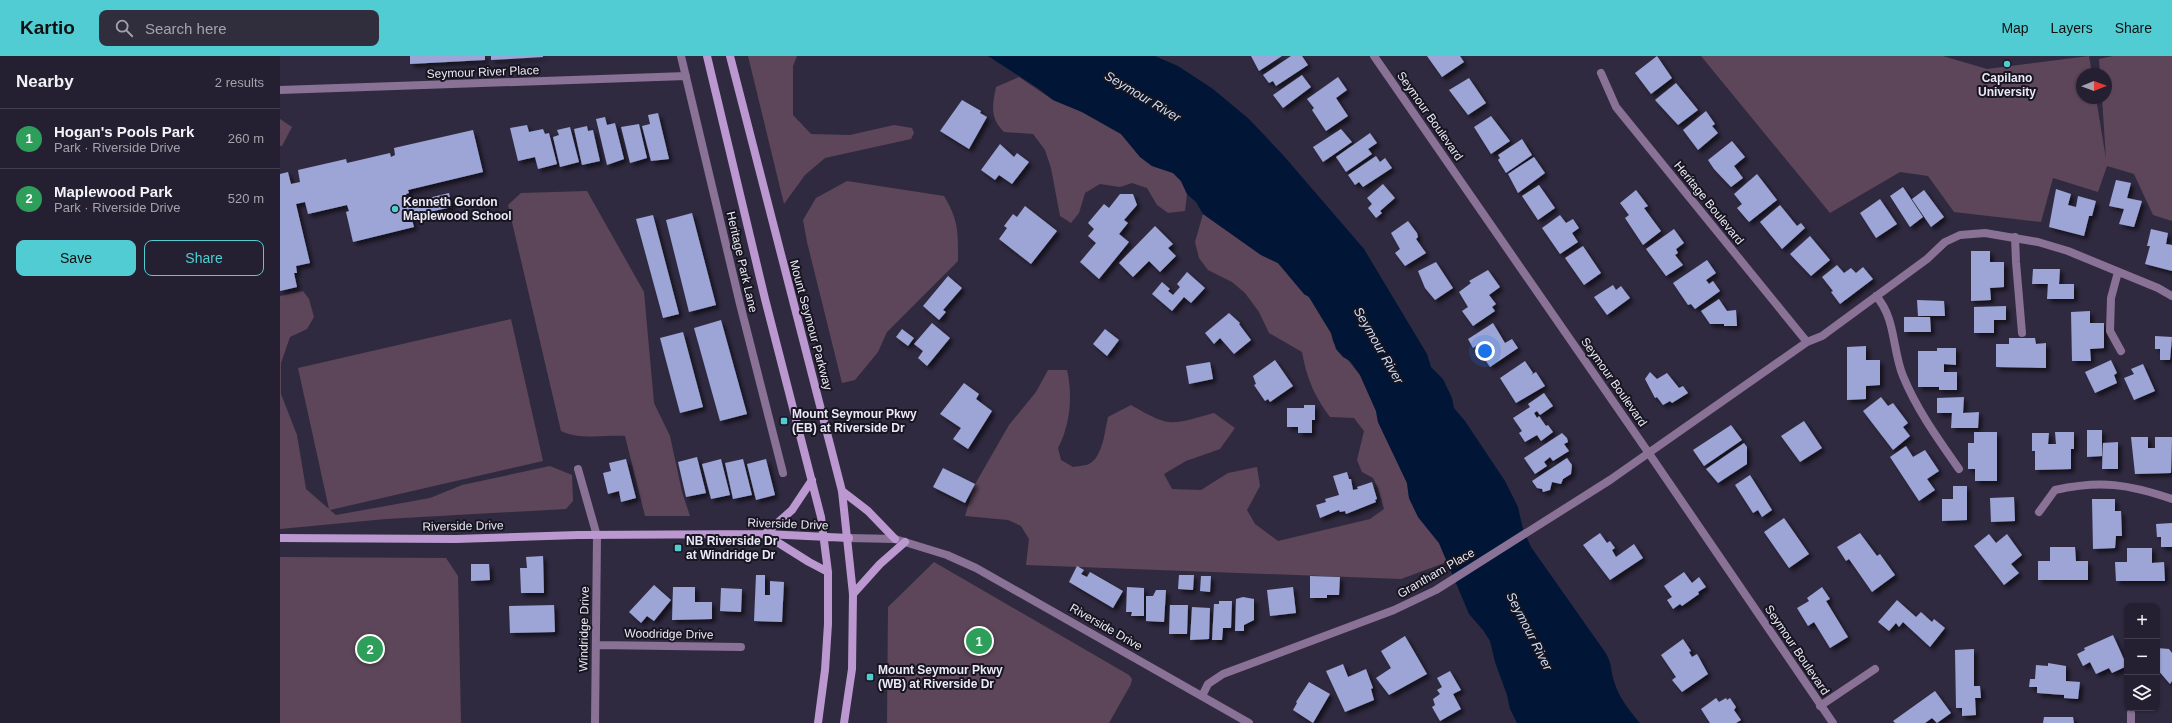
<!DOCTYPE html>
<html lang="en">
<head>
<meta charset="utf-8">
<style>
  :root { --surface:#242031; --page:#302d3d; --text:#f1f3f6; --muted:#a3a3ab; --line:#413e4d; --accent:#51ccd3 }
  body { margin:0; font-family:Helvetica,sans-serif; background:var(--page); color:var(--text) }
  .controls { position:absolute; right:12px; bottom:12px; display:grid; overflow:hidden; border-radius:8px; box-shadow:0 1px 3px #0004 }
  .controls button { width:36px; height:36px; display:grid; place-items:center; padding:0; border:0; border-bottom:1px solid var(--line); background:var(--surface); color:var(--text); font:20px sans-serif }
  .compass { position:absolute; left:1796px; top:12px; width:36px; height:36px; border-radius:50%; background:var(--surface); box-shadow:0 1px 3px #0004; rotate:89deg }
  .you { position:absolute; left:1205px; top:295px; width:14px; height:14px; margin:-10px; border:3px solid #fff; border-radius:50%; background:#1a73e8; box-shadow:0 0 0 6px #1a73e833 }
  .badge { display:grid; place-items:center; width:26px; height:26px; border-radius:50%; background:var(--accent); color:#fff; font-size:13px; font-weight:700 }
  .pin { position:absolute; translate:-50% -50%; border:2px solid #fff; box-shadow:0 1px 4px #0006 }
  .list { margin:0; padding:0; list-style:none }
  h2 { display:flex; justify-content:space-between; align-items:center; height:52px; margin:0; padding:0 16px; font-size:17px }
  h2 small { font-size:13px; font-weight:400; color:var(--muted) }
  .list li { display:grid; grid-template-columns:26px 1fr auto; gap:12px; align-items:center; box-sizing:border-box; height:60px; padding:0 16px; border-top:1px solid var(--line) }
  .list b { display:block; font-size:15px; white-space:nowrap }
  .list p { margin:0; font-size:13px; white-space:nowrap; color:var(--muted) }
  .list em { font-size:13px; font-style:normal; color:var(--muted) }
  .actions { display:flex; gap:8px; padding:12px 16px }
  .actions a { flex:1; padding:9px 0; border:1px solid var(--accent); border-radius:8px; text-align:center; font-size:14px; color:var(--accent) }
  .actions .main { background:var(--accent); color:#111 }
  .icon { flex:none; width:22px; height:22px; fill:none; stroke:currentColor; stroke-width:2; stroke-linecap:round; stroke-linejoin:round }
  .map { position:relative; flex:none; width:1892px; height:667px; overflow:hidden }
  header { display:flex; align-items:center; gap:24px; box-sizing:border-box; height:56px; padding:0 20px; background:var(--accent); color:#111 }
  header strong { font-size:19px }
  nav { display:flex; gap:22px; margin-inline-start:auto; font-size:14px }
  .search { width:280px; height:36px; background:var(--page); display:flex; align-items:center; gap:10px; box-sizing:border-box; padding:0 14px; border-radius:8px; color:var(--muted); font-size:15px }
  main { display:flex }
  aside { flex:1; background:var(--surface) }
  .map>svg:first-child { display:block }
  .green { fill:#5d4659 }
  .water { fill:#011636 }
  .building { fill:#9ca5d5; filter:url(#shadow) }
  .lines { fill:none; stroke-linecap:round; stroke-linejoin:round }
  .street { stroke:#897295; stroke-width:8 }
  .secondary { stroke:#bc98d0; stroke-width:8 }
  .poi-dot { fill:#51ccd3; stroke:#17151f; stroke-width:1.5 }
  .labels { text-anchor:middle; stroke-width:4; stroke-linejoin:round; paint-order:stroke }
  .street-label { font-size:12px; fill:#ebe8f7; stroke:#17151f }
  .poi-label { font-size:12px; font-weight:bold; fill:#ebe8f7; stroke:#17151f; text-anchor:start }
  .water-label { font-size:13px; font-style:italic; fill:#cddef8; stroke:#17151f }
</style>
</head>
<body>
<header>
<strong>Kartio</strong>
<div class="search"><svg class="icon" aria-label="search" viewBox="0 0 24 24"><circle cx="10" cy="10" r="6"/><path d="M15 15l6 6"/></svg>Search here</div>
<nav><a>Map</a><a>Layers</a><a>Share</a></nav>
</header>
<main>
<aside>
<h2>Nearby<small>2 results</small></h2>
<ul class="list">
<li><span class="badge" style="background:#2e9e5b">1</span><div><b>Hogan's Pools Park</b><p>Park · Riverside Drive</p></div><em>260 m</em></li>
<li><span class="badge" style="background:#2e9e5b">2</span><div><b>Maplewood Park</b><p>Park · Riverside Drive</p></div><em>520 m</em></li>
</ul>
<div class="actions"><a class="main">Save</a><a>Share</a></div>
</aside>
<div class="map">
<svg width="1892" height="667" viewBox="0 0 1892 667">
  <defs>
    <filter id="shadow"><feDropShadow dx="3.5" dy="3.5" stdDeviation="2" flood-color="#0009"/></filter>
  </defs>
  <rect width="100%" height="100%" fill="#302a41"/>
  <path class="green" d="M468,0h49l-4,10v49l18,19 39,1 44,-10 18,3 2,5 -3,6 -86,19 -20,17 -21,29z
    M1421,0h242l44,13 102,-13 3,18h-10v24h14l10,61 -4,-61h4v-24h-6l-1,-15 14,-3h59v165l-19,-6 -19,-41 -27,-8 -9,26 -45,-14 -12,44 -87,-10 -26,-36 -28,-4 -70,41z
    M739,21l34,23 29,12 39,22 19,23 12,9 21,7 8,8 6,13 -2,17 -17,2 -11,-8 -10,-17 -15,-5 -12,4 -20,-3 -15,9 -6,20 -8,10 -11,-7 -9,-48 -6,-18 -12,-16 -29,-2c-14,-14 -12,-26 -8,-45z
    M0,63l12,8 -10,19h-2z
    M567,125l97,15c15,25 14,36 14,65l-71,71 -9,20 -23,28 -13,3 -35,-141 -4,-22 13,-22z
    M307,135l57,101 10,111 16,33 12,56 8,24h-45l-20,-80c-20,-1 -46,4 -64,-5l-53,-226 13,-12z
    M923,158l58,41 17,8 26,31 5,3 22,36 2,9 27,33 16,36 2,11 29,61 2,15 9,19 21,26 8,19 -46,17 -375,-14 3,-26 -8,-13 -13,-6 -43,-4 9,-30 35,-61 27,-33 12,-22h19c6,26 3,55 -9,78l3,12 12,7c4,-1 11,-1 16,-3 14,-7 16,-34 19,-47l23,-12c40,23 39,20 83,8l21,15 -15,21 -34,12 -22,13 8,15 29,1 27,-17 29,-6 3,19 -13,24 8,14 23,17 92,-22 14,-10 -6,-21 -5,-10 -11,-6 -5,-12 7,-29 -10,-13 -24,-1c-16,-22 -23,-38 -28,-65l-33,-19 -10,-21 -14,-19 -13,-11 -24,-12 -9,-12 -4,-16z
    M23,235l6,8 5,18 -7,12 -17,8 -9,26v31l16,41 9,54 23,20 -31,-141 213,-49 32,142 -213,49 6,5 94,-17 32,-13 88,-19 22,9 1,26 -7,8 -180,10 -106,10v-233z
    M0,501l166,1 12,18 3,147h-181z
    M654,506l195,113 3,4 -1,5 -22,39h-222l1,-116z"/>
  <path class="water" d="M708,0h167l23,10 35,23 36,30 34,36 81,94 63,105 4,13 12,12 9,19 2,10 11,13 40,60 13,26 5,22 8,18 74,105c8,13 5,17 9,29 5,17 15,29 26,42h-123l-7,-14 -3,-14 -12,-33 -5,-21 -7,-11 -14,-16 -30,-71 -21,-26 -9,-19 -2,-15 -29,-61 -2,-11 -16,-36 -10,-14 -7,-4 -7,-8 -5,-16 -22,-36 -5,-3 -26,-31 -17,-8 -58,-41 -7,-12 -9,-8 -6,-13 -8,-8 -21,-7 -12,-9 -19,-23 -39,-22 -29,-12 -14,-11z"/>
  <path class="building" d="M130,0h75v4l-75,4z
    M211,0h52v1l-52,3z
    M971,0h31l-23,15z
    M1011,0h11l6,9 -32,21 -3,-5 -4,2 -6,-8z
    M1147,0h33l4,6 -22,15z
    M1377,0l15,22 -21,16 -16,-21z
    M1022,19l9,12 -28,21 -10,-13z
    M1058,21l9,13 -11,8 12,18 -22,15 -14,-21 2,-2 -7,-9z
    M1189,22l17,25 -18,12 -19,-25z
    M1396,27l22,27 -20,15 -23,-25z
    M682,44l19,11 -1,2 7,4 -18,32 -29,-18z
    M1426,55l9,13 -3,2 6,7 -20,17 -15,-20z
    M378,57l11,46 -18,2 -9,-35 8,-2 -2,-9z
    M1211,60l19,25 -19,13 -17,-27z
    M325,61l2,8 8,-2 9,36 -17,6 -11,-46z
    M359,68l8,34 -17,5 -9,-36z
    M247,69l2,7 14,-3 2,5 4,-1 8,31 -19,5 -3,-12 -17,4 -8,-33z
    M307,70l1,5 5,-1 7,31 -18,4 -8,-36z
    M290,71l9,35 -19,5 -7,-30 6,-2 -2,-5z
    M1061,73l11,13 -29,20 -10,-15z
    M193,74l10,42 -75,18 1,3 -3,1 2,9 41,-10 3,14 -41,9 3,11 -61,15 -7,-30 3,-1 -2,-6 -39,9 -3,-12 -9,2 14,59 -14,3 1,7h-3l3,14 -17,4v-117l8,-2 3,12 9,-2 -2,-12 48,-11 1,4 43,-10 1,4 4,-2 -1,-7z
    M1090,77l7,10 -9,6 4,5 -26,18 -10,-15z
    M1242,83l10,16 -26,18 -8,-13 2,-2 -2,-3z
    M1452,85l13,16 -11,9 9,12 -12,9 -17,-18 -6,-9z
    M720,88l14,13 3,-4 12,9 -17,22 -13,-9 -4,5 -14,-10z
    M1096,100l4,6 5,-4 7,10 -29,19 -4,-5 -4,3 -7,-10z
    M1254,101l11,16 -27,20 -10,-19z
    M1477,118l20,26 -28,22 -12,-14 5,-4 -8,-10z
    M1836,124l15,3 -4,15 15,3 -8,26 -15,-3 5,-15 -15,-3z
    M1103,128l12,14 -15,13 2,2 -6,5 -8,-10 4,-4 -5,-6z
    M1259,129l16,23 -17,12 -16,-24z
    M1623,131l20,30 -13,10 -20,-31z
    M1776,133l15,5 -3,11 8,2 2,-11 18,5 -4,15h-3l-5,20 -35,-9z
    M1356,134l12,16 -4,2 17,23 -18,14 -18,-27 4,-3 -9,-12z
    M1644,134l20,27 -13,10 -19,-28z
    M840,138h13l4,11 -13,15 4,3 -9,11 10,8 -30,37 -19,-17 16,-19 -8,-7 6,-7 -6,-6 16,-19 5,4z
    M1600,143l17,25 -21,14 -16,-25z
    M1500,149l17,21 4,-3 4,5 -23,21 -22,-27z
    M745,150l32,25 -26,33 -32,-25 8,-11 -3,-2 9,-12 4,3z
    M412,157l24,92 -27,7 -23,-92z
    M373,159l26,99 -16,4 -27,-99z
    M1280,159l6,8 7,-4 6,9 -7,5 6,9 -18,12 -18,-26z
    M1128,165l9,12 1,4 -2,2 10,14 -21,13 -10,-13 5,-4 -9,-16z
    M875,170l18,18 -5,4 8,8 -16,16 -11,-11 -16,16 -14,-14z
    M1394,173l10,14 -8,6 2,4 -3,2 8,10 -17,11 -20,-27z
    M1871,173l17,4 -2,11 6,1v26l-27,-7 5,-18h-3z
    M1530,180l20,24 -19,16 -21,-22z
    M1303,190l18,27 -17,12 -19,-27z
    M1691,195h19v11h14v25l-14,1 1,12 -20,1z
    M1427,204l9,13 -10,7 3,4 4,-3 7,10 -25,18 -4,-5 -3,1 -15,-22z
    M1156,206l17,26 -18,12 -10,-12 -7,-17z
    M1557,209l7,8 7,-5 5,5 7,-6 10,12 -33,25 -9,-12 2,-1 -11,-14z
    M1753,213h27l-1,15h15v15h-27l1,-15h-16z
    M1208,214l12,17 -11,8 7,9 -4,3 3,4 -22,15 -11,-15 6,-4 -9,-15 12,-9 -2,-2z
    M907,216l18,16 -14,15 -7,-6 -12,14 -20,-17 10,-12 8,7 -2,2 5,4 7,-8 -3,-3z
    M668,220l14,12 -19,22 3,2 -7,8 -16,-14z
    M1333,229l3,5 5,-4 9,12 -23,17 -13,-18z
    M1439,243l8,12 9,-1 1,16h-13v-2h-14l-9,-13z
    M1637,244l27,1 1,15h-27z
    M1726,250v14h-12v13h-20v-26z
    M1810,255v12h14v25l-14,1 1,12h-19l-1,-49z
    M949,257l11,10 -1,1 12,16 -17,14 -14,-16 -6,6 -9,-11z
    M1624,261h26l1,15h-27z
    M441,264l26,94 -27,7 -26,-93z
    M652,267l18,15 -23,28 -9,-8 5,-7 -9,-7z
    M1213,267l12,20 7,-4 6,9 -28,19 -14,-21 -3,2 -5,-9z
    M622,273l12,9 -6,8 -12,-9z
    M825,273l14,11 -12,16 -14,-12z
    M403,276l20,75 -23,6 -20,-75z
    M1875,280l17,1 -2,23h-10v-11h-5z
    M1729,282h26l1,6 10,-1v25l-50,-1v-23h13z
    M1586,290v14h14v25l-14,1v13l-19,1v-53z
    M1657,292h19v17l-12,-1v8h13v18h-18v-3h-21v-36h19z
    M995,304l18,26 -23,16 -2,-3 -3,2 -11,-16 2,-1 -3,-8z
    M1831,304l6,13 -3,2 3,8 -22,10 -10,-21z
    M1245,305l8,12 -2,2 5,-3 9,14 -29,17 -16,-25z
    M930,306l3,17 -24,5 -3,-18z
    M1863,308l12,27 -21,9 -10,-22 10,-4 -3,-5z
    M1370,316l7,7 10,-6 12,15 4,-2 5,7 -16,10 -2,-2 -7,4 -6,-8 -2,1 -10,-19z
    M684,327l15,11 -3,5 16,12 -24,38 -15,-10 8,-11 -21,-14z
    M1264,337l9,13 -13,9 -3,-4 -3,2 3,5 2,-2 7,10 2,-1 5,7 -12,9 -4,-6 -12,7 -6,-9 3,-2 -9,-13 17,-11 -2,-3z
    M1601,341l7,9 5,-3 15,20 -5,4 7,9 -17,14 -30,-39z
    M1684,341l-1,16 16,-1 -1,16h-27l1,-15h-15v-15z
    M1024,349h11v15h-3v13h-14v-6h-11v-19h17z
    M1524,365l18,27 -22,14 -19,-26z
    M1451,369l11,15 -38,26 -11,-16z
    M1807,374h15v26l-15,1z
    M1694,376h23v49h-22v-12h-7v-26h6z
    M1775,376h19v17h-3v20l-36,1v-19h-3v-18h17l-1,11h8z
    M1282,377l5,5 1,4 -4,2 5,7 -16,10 -3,-4 -6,5 3,4 -12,8 -11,-16z
    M1851,381h17v11h7v-11h17l-1,36 -36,1z
    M1838,386v27h-16l1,-26z
    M1464,387l3,4v17l-29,19 -12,-14z
    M1626,390l7,11 12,-7 14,21 -12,8 8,11 -16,11 -29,-44z
    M417,401l9,36 -20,4 -8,-35z
    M1287,402l5,7 -1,9 -8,5 -2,5 -9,-2 -2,8 -7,2 -1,-3 -5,-1 -5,-7z
    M346,403l10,39 -15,4 -2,-11 -11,3 -5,-21 8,-2 -2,-8z
    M441,403l9,36 -19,4 -9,-35z
    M463,403l9,36 -19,4 -8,-36z
    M486,403l9,36 -19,5 -9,-36z
    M663,412l32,16 -10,19 -32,-16z
    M1067,416l2,7h2l2,11 5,-1 -1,-2 15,-5 5,17 -2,1 1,2 -30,12 -1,-3 -5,1 -1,-2 -19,8 -4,-13 10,-3 -1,-3 14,-4 -6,-19z
    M1470,419l22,35 -10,7 -4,-7 -5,3 -18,-28z
    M1673,430h14v34l-25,1v-22h11z
    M1734,441l1,24 -24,1 -1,-24z
    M1812,443h23v12h6l1,25h-6l-1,12 -22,1z
    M1504,462l25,36 -20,14 -25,-36z
    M1892,467v24h-11v-10h-4l-1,-13z
    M1320,477l7,10 3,-2 5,7 -3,2 4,7 18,-13 9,14 -33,22 -27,-35z
    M1580,477l17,23 3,-2 15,21 -23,17 -23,-33 -3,2 -9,-14z
    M1709,478l7,9 11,-9 15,21 -11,9 8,9 -15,12 -30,-39z
    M1770,491h25l1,14h12v19h-50v-19h12z
    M1847,492h25v15l12,-1 1,19h-49l-1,-19h12z
    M263,500l1,37h-23l-1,-25h7l-1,-11z
    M191,508h18l1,16 -19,1z
    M797,510l7,4 -3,4 6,3 3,-5 33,19 -10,17 -44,-26z
    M1404,516l8,11 7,-6 7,10 -8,5 1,2 -17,12 -2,-2 -7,5 -6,-9 5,-3 -8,-11z
    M476,519h9v20h5v-14l14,1 -2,40 -28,-1z
    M899,519h15l-1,15 -15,-1z
    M921,520h10l-1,16 -10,-1z
    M1030,520l30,1 -1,18h-12v3h-17z
    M374,529l17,15 -17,21 -7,-5 -6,7 -12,-11z
    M393,531h22v15h17v17l-40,1z
    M847,531l17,1v28h-13l1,-4h-6z
    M1013,531l3,26 -26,3 -3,-26z
    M1542,531l8,12 -4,2 22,36 -18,11 -16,-26 -6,4 -11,-18 12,-7 -2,-3z
    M441,532l21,1 -1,23 -21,-1z
    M876,534h10l-2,32 -18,-1v-25h7z
    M963,541l11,2v21l-10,5v6h-9l1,-32z
    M1617,544l19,17 5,-5 11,10 2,-3 11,9 -15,19 -27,-25 -4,5 -3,-4 -7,8 -11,-9z
    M939,545h13l-1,27h-8l-1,12h-10l2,-36h5z
    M274,549l1,27 -45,1 -1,-27z
    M890,549h18l-1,29h-18z
    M912,551l18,1 -1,31 -19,1z
    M1833,579l14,31 -15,7 -3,-5 -13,6 -6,-12 -7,4 -6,-12 8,-4 -1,-2z
    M1125,580l22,38 -38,21 -13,-17 15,-10 -10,-17z
    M1403,583l8,12 -2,1 3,5 5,-3 11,20 -26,18 -10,-12 4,-3 -15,-22z
    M1877,592l12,1 3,4v28l-2,3 -13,-15z
    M1694,593v37h6l1,12h-6l1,17 -14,1v-8h-6l-1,-58z
    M1768,607l18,3v15l14,1 -2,17 -14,-1v-3l-27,-2v-6h-8l1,-8h5l1,-14 12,1z
    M1063,608l5,13 18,-8 7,19 -2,1 3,11 -29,12 -19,-41z
    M1170,615l11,19 -8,4 8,15 -21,12 -8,-14 3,-2 -2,-6 7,-5 -3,-4 5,-3 -5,-9z
    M1029,626l21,12 -17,29 -20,-13 4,-7 -1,-1z
    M1655,635l16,22 -14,10 -5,-5 -7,5h-30l-2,-2z
    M1436,642l3,4 7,-4 1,2 3,-2 6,9 -2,3 7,10 -5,3h-26l-9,-14z
    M1764,661h29l1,6h-31z"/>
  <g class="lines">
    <path class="street" d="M401,0l59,248 43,169
      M1094,0l274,396 185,271
      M1321,17l15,34 191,235
      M0,34l406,-14
      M1735,181l1,25 6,71
      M1838,216l-7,26 -1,33 11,20
      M1596,240c20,22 16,53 27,80 14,34 35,63 56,93
      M298,413l19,67 -2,187
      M1759,456l16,-22c46,-10 73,-6 117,9
      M569,482l46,1 52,16 29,13 273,155
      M316,589l145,2
      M922,640l6,-12 15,-10 171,-64 42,-20 174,-110 197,-138 15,-6 105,-77 18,-17 15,-7 25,-2 53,9 30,9 90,37 14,8
      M1540,650l55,-37
      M1851,657v10"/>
    <path class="secondary" d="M427,0l58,243 56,218 7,55v52l-3,46 -7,53
      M450,0l112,435 11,103 -1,75 -8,54
      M562,435l26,20 27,28
      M485,478l27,-24 20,-30
      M486,479l43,27 19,10
      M0,482l176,1 122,-4 187,-1 84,4
      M573,538l27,-30 25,-22"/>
  </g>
  <g class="poi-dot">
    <circle cx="1727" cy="8" r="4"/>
    <circle cx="115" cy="153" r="4"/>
    <rect x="500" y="361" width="8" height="8" rx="2"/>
    <rect x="394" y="488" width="8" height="8" rx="2"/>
    <rect x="586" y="617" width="8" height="8" rx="2"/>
  </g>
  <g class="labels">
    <g class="street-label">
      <text transform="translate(203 16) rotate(-2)" y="4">Seymour River Place</text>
      <text transform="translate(1150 60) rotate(55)" y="4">Seymour Boulevard</text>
      <text transform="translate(1429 147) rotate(51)" y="4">Heritage Boulevard</text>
      <text transform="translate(462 206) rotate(77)" y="4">Heritage Park Lane</text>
      <text transform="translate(531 269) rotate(75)" y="4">Mount Seymour Parkway</text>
      <text transform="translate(1334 326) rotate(55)" y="4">Seymour Boulevard</text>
      <text transform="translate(508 468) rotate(2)" y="4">Riverside Drive</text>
      <text transform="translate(183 470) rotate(-1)" y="4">Riverside Drive</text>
      <text transform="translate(1156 517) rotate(-30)" y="4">Grantham Place</text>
      <text transform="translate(826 571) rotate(30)" y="4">Riverside Drive</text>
      <text transform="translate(304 573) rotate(-89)" y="4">Windridge Drive</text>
      <text transform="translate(389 578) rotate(1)" y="4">Woodridge Drive</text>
      <text transform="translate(1517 594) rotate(56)" y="4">Seymour Boulevard</text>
    </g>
    <g class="poi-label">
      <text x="1727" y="26" text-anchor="middle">Capilano<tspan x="1727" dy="14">University</tspan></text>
      <text x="123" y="150">Kenneth Gordon<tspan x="123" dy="14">Maplewood School</tspan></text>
      <text x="512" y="362">Mount Seymour Pkwy<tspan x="512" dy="14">(EB) at Riverside Dr</tspan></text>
      <text x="406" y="489">NB Riverside Dr<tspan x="406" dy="14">at Windridge Dr</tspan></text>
      <text x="598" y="618">Mount Seymour Pkwy<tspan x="598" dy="14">(WB) at Riverside Dr</tspan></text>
    </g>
    <g class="water-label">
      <text transform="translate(863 40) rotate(31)" y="5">Seymour River</text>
      <text transform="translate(1099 289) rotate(60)" y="5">Seymour River</text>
      <text transform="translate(1250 575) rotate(63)" y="5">Seymour River</text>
    </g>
  </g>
</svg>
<div class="controls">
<button>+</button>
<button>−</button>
<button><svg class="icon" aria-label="layers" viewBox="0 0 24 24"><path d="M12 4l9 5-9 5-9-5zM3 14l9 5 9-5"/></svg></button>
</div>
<svg class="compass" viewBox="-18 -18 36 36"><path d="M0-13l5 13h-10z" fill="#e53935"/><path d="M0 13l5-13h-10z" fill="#a3a3ab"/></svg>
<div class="you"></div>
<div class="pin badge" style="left:699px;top:585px;background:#2e9e5b">1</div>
<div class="pin badge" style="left:90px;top:593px;background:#2e9e5b">2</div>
</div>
</main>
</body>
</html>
